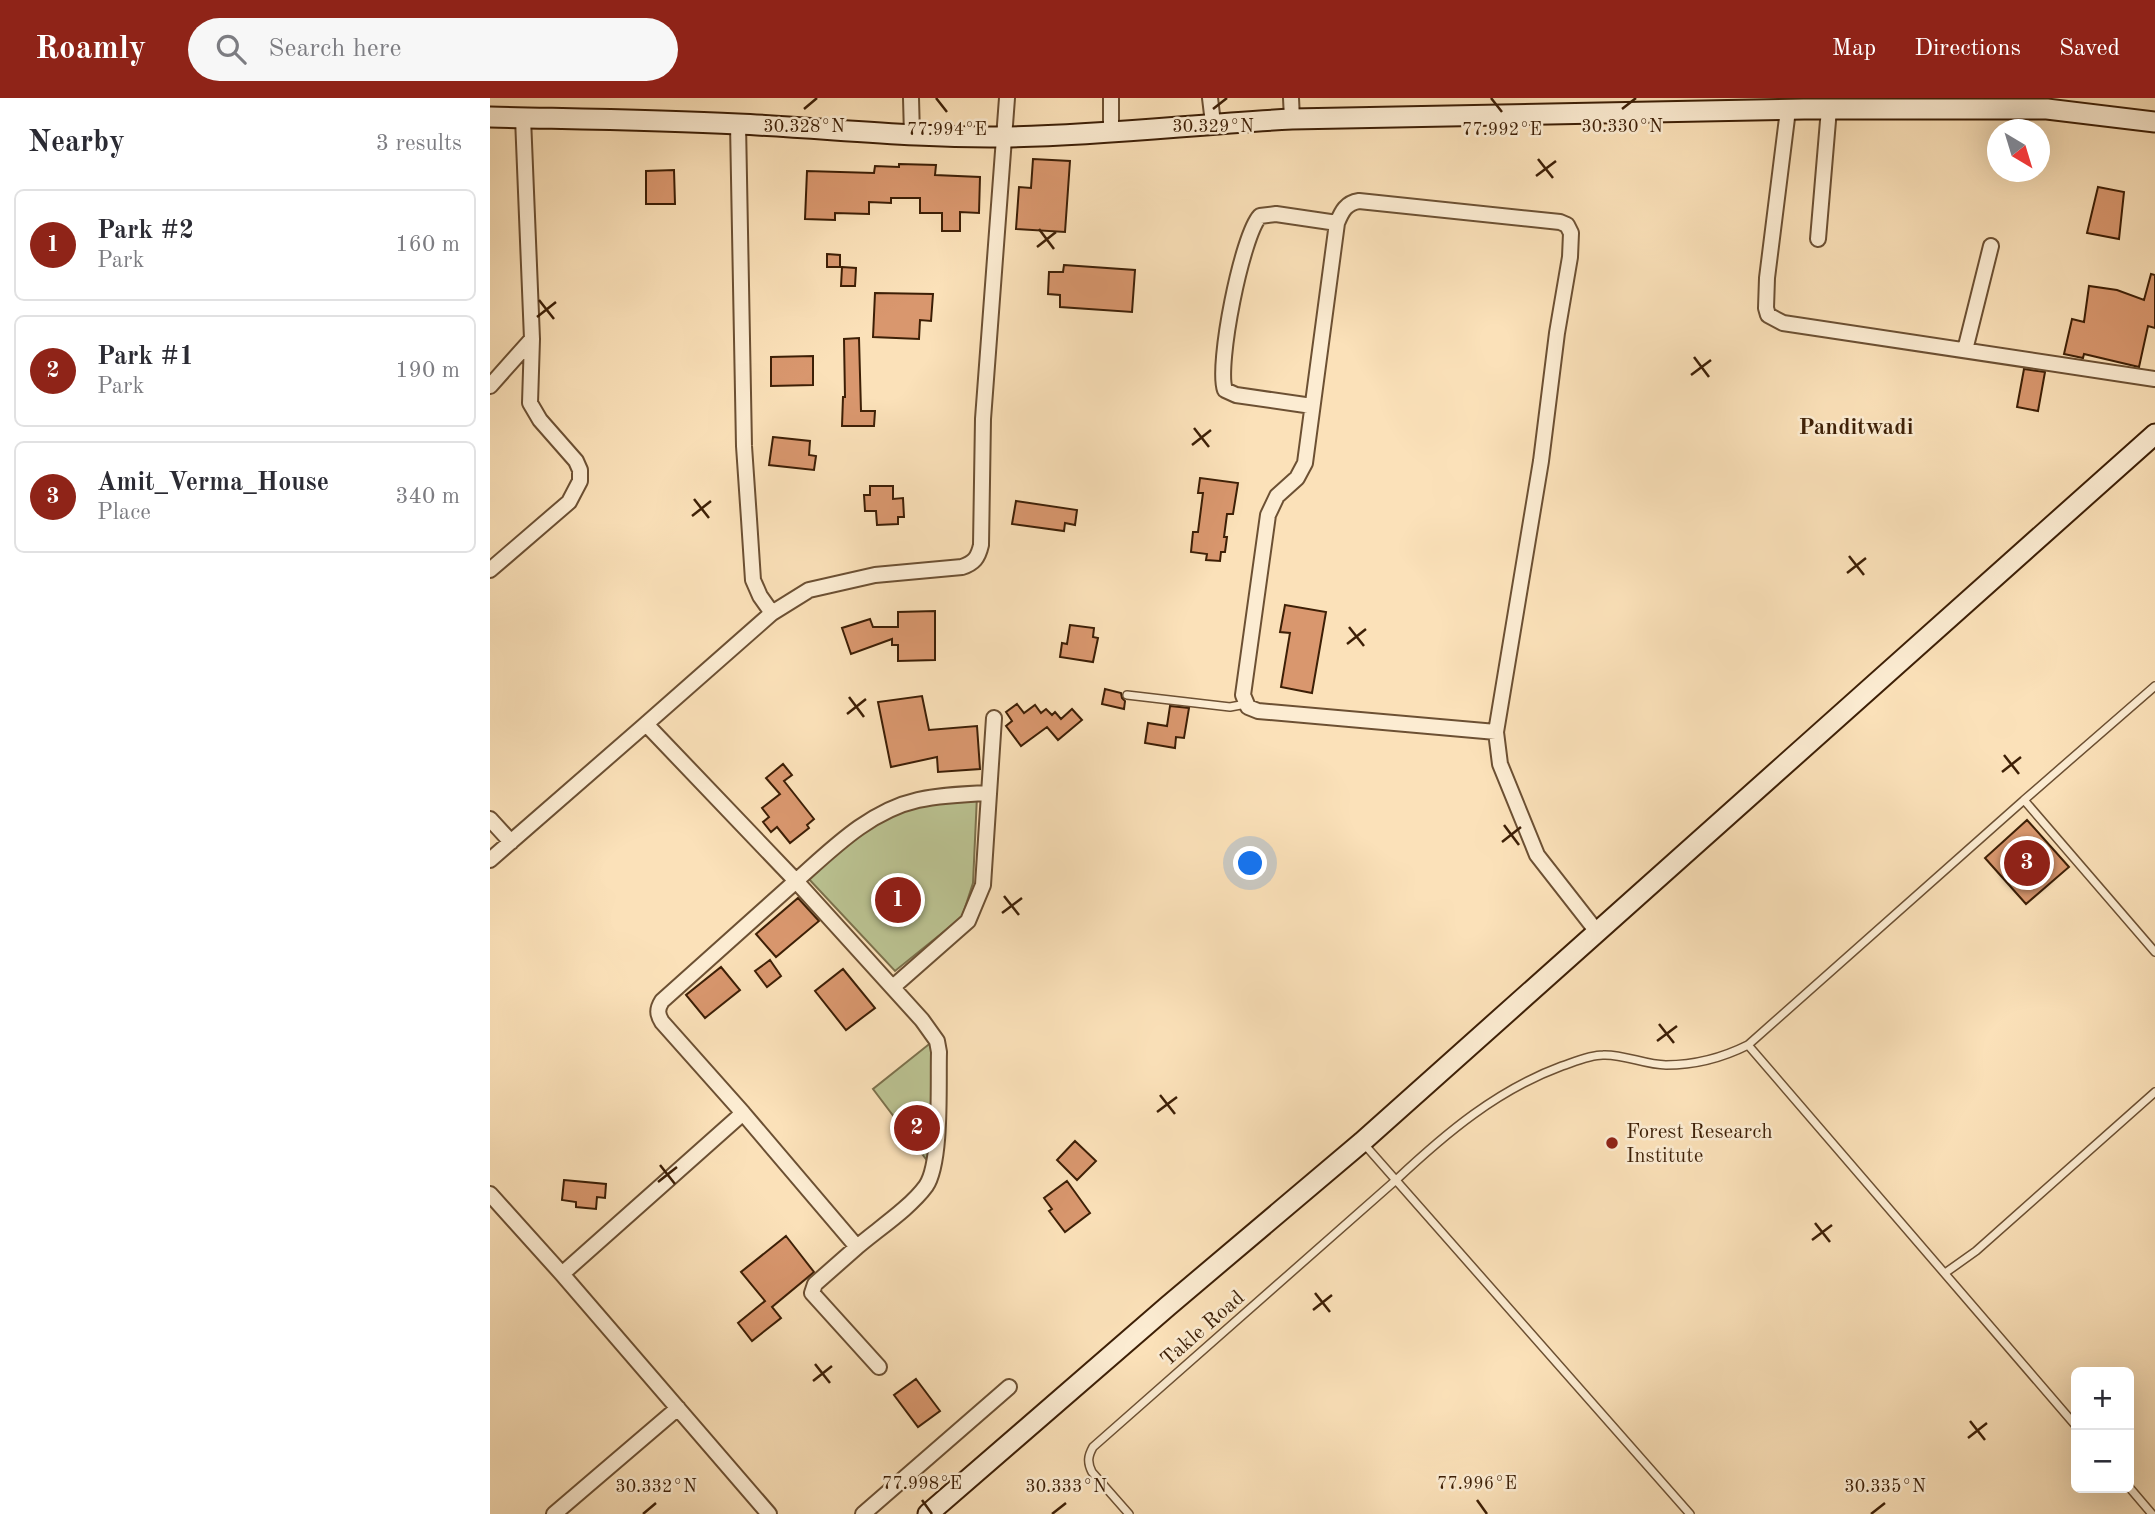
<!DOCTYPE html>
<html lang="en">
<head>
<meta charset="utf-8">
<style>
  :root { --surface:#fff; --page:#f7f7f7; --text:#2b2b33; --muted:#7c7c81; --line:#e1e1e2; --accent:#8f2418 }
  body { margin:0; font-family:"Old Standard TT",serif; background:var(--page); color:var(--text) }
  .controls { position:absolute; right:21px; bottom:21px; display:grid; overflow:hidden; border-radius:10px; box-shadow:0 7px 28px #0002 }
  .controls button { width:63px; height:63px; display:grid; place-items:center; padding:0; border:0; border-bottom:2px solid var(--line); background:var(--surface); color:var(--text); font:35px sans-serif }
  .compass { position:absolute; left:1497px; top:21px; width:63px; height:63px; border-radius:50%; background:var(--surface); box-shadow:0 7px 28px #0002; rotate:142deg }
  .you { position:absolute; left:761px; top:766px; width:24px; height:24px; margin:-18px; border:5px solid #fff; border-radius:50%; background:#1a73e8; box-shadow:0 0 0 10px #1a73e833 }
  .badge { display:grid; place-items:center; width:46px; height:46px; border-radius:50%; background:var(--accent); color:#fff; font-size:23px; font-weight:700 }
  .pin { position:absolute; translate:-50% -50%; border:4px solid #fff; box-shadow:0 2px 7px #0006 }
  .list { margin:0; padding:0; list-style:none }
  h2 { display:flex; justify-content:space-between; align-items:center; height:91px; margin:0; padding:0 28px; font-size:30px }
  h2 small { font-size:23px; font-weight:400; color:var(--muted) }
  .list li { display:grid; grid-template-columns:46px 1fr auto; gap:21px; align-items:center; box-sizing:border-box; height:112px; margin:0 14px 14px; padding:0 14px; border:2px solid var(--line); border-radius:10px }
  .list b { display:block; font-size:26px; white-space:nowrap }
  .list p { margin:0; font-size:23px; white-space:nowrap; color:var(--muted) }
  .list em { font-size:23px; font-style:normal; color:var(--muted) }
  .icon { flex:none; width:38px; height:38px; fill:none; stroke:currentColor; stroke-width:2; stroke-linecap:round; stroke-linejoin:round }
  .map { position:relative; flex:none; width:1665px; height:1416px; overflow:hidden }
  header { display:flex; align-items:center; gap:42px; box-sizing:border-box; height:98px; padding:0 35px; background:var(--accent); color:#fff }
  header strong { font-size:33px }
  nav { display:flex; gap:38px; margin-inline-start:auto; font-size:24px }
  .search { width:490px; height:63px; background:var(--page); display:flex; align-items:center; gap:18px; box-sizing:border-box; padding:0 24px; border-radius:38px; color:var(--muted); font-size:26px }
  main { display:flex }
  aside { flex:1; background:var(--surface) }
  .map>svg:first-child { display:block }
  .green { fill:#bbc392; stroke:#7c714c; stroke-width:2 }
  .building { fill:#d9976e; stroke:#3d1f06; stroke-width:2 }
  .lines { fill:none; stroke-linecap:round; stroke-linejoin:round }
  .lane-casing { stroke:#6c5033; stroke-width:10 }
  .street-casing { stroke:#6c5033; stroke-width:18 }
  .secondary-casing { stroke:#3d1f06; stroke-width:23 }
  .lane { stroke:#fcecd2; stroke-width:7 }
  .street { stroke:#fcecd2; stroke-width:14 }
  .secondary { stroke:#fcecd2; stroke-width:19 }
  .ticks { fill:none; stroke:#3d1f06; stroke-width:2.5 }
  .poi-dot { fill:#8f2418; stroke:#fcecd2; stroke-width:2.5 }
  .labels { text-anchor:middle; stroke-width:5; stroke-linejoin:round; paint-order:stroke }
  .poi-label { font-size:21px; fill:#3d1f06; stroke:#fcecd2; text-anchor:start }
  .street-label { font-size:21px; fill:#3d1f06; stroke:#fcecd2 }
  .neighbourhood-label { font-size:23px; font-weight:bold; fill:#3d1f06; stroke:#fcecd2 }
  .ticks-label { font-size:18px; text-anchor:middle; fill:#3d1f06; stroke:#fcecd2; stroke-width:5; stroke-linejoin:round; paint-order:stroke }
</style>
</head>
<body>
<header>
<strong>Roamly</strong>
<div class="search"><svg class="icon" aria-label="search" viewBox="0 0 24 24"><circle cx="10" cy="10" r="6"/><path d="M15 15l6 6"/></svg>Search here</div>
<nav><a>Map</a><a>Directions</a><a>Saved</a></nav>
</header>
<main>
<aside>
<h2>Nearby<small>3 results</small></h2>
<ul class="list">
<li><span class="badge">1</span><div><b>Park #2</b><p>Park</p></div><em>160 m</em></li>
<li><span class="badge">2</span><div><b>Park #1</b><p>Park</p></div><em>190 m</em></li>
<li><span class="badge">3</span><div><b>Amit_Verma_House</b><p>Place</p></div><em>340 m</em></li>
</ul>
</aside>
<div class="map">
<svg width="1665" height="1416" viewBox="0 0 1665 1416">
  <rect width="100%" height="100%" fill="#fbe1b9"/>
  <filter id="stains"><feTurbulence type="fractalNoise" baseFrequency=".00286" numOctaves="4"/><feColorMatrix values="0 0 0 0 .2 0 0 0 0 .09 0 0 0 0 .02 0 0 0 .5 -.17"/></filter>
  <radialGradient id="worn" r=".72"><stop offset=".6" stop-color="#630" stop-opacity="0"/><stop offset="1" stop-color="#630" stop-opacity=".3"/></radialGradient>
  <path class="green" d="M487,698l-4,87 -11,34 -67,54 -88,-94 54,-49 70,-28z
    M443,943l-1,126 -59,-78z"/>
  <path class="building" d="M543,61l37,2 -5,71 -49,-3 3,-42 12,1z
    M409,66l37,1 -1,10 45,2 -1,36 -19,-1v19h-18v-18h-22v-15h-29v5l-22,-1v12l-34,-1v7l-30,-1 2,-48 67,2 1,-7 24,1z
    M184,72l1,34h-29v-33z
    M1608,89l26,5 -5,47 -32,-6z
    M337,156l13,1v12h-13z
    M574,167l71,5 -3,42 -72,-5v-12l-12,-1 1,-22h14z
    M352,169l14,1 -1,18h-14z
    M1661,176l4,1v53l-7,-2 -9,41 -55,-13 -1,4 -19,-4 8,-35 12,3 5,-36 28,4 27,10z
    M385,195l58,1 -2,27 -11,-1 -1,19 -46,-2z
    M369,240l2,73h14l-1,15h-32l1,-29h2l-1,-58z
    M323,258v29l-42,1v-29z
    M1534,271l21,3 -7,39 -21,-4z
    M283,339l37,4 -1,14 7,1 -2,14 -45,-5z
    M710,380l38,5 -5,31h-6l-3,23h3l-2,15h-4l-1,9 -14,-1 1,-6 -16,-2 2,-20h5l5,-39h-5z
    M380,388h23v13l10,-1 1,19h-6v7l-21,1 -1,-14h-11l-1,-16h6z
    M526,403l61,9 -2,15 -10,-2 -1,8 -52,-7z
    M795,507l41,7 -14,81 -31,-6 9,-54 -10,-1z
    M445,513v49l-37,1v-16h-6v-6l-41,15 -9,-26 28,-9 3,8h25v-15z
    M580,527l24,3 -1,9 5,1 -5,24 -33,-5 2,-14 5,1z
    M615,591l16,4 1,5 3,3 -1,8 -22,-5z
    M432,598l7,34 48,-4 3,43 -42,3 -1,-15 -46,10 -13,-65z
    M527,606l7,9 11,-8 6,8 5,-4 6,6 3,-3 6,7 11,-10 10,11 -24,20 -11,-13 -26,19 -15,-20 6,-5 -6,-9z
    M680,608l19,2 -5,30 -8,-1 -1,11 -30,-5 3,-20 19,3z
    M293,666l9,11 -8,6 30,38 -7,6 2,3 -19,15 -13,-16 -6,5 -8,-10 6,-5 -7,-9 18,-14 -14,-16z
    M1537,722l42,47 -43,37 -41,-46z
    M308,800l21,23 -43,36 -20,-23z
    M280,862l11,16 -14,11 -12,-16z
    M231,869l19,23 -35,28 -19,-23z
    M353,871l32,39 -29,22 -31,-39z
    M585,1043l21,20 -19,19 -20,-20z
    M74,1082l42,4 -1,14 -8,-1 -1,12 -20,-2v-5l-14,-2z
    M577,1083l23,32 -25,19 -16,-21 3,-2 -8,-11z
    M296,1138l28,36 -42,35 9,11 -29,23 -14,-18 27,-22 -24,-29z
    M426,1281l24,32 -22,16 -24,-32z"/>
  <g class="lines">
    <defs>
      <path id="lane" d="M1665,588l-131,114 131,152
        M637,597l103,12 16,-3
        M1258,947l328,381
        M874,1046l326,370
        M1455,1175l31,-22 179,-159
        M1639,1389l23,27
        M639,1416l-37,-42c-5,-10 -4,-16 1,-25l303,-267c50,-47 101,-90 166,-114 12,-4 28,-11 41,-11 21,-1 42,10 63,10 30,0 56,-7 82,-20l276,-245"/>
      <path id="street" d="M421,0l1,37
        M621,0v35
        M720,0l3,25
        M801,0l1,21
        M1298,12l-21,168 -1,30 2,7 15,8 372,56
        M248,26l6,322 5,73 4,61 7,16 12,17
        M869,103l201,21 7,3 4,8 -1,24 -13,76 -16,128 -45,271 -238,-21 -10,-4 -5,-12 25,-180 9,-19 20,-18 8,-15 32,-240c5,-12 9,-20 22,-22z
        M1328,141l11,-130
        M1475,252l26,-104
        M0,288l42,-47 -9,-221
        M822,308l-76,-11 -11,-5c-9,-24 17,-155 35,-174l16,-2 61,9
        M0,472l79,-68 11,-21v-11l-4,-9 -36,-41 -10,-17 2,-64
        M1006,634l4,32 37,91 61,78
        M0,721l21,23
        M0,762l156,-136
        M403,889l75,-66 15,-36 11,-167
        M253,1015l114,134c21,-18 53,-39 69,-61 16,-23 12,-104 13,-134l-2,-11 -15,-21 -126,-139c36,-32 73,-70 122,-81 23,-5 47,-6 71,-7
        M0,1096l72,80 207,240
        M367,1149l-42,37 -3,9 67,74
        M72,1176l181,-161 -81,-91c-5,-8 -5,-13 0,-21l134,-120 -150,-157 126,-111 37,-23 66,-15 87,-8c12,-4 16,-9 19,-22l2,-126 24,-321
        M64,1416l124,-106
        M373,1416l146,-127"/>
      <path id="secondary" d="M0,19c83,2 166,3 248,7 88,4 176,14 264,13 97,-1 193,-13 290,-18l512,-10h243l108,13
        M438,1416l240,-208 194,-164 793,-708"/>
    </defs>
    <use href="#lane" class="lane-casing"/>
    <use href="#street" class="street-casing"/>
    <use href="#secondary" class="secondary-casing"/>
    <use href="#lane" class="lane"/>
    <use href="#street" class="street"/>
    <use href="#secondary" class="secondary"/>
  </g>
  <path class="ticks" d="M446,0l11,14M1001,0l11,14M314,11l13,-11M723,11l14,-11M1132,11l14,-11M1048,61l15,19M1046,78l20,-15M549,131l15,20M547,149l19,-15M49,202l15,19M47,219l19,-15M1204,259l15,20M1201,277l20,-15M704,330l15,19M702,347l19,-15M204,401l15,19M202,418l19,-15M1359,458l15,19M1357,475l19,-15M859,529l15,19M857,546l19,-15M359,599l15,20M357,616l19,-15M1514,657l15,19M1512,674l19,-15M1014,727l15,20M1012,744l19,-15M514,798l15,19M512,815l20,-15M1169,926l15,19M1167,943l20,-15M670,997l15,19M667,1014l20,-15M170,1067l15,19M168,1084l19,-15M1325,1125l15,19M1322,1142l20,-15M825,1195l15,19M823,1212l19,-15M325,1266l15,19M323,1283l19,-15M1480,1323l15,19M1478,1340l19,-15M432,1402l10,14M987,1402l10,14M153,1416l13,-11M562,1416l14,-11M1381,1416l14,-11"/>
  <circle class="poi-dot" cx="1122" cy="1045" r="7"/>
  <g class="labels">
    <g class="poi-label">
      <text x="1136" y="1040">Forest Research<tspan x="1136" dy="24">Institute</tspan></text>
    </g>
    <g class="street-label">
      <text transform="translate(712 1230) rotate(-41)" y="7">Takle Road</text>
    </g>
    <g class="neighbourhood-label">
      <text x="1366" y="336">Panditwadi</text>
    </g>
  </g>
  <g class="ticks-label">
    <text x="314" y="34">30.328°N</text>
    <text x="723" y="34">30.329°N</text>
    <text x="1132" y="34">30.330°N</text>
    <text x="1012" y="37">77.992°E</text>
    <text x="457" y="37">77.994°E</text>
    <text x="432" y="1391">77.998°E</text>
    <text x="987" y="1391">77.996°E</text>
    <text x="166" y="1394">30.332°N</text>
    <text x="576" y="1394">30.333°N</text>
    <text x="1395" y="1394">30.335°N</text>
  </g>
  <rect width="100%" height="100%" filter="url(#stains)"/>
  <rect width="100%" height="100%" fill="url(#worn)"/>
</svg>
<div class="controls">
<button>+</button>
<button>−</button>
</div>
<svg class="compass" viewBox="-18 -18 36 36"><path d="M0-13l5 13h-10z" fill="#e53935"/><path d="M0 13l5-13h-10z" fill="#7c7c81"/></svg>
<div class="you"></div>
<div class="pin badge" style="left:408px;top:802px">1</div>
<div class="pin badge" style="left:427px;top:1030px">2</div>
<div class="pin badge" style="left:1537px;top:765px">3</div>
</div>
</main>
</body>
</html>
